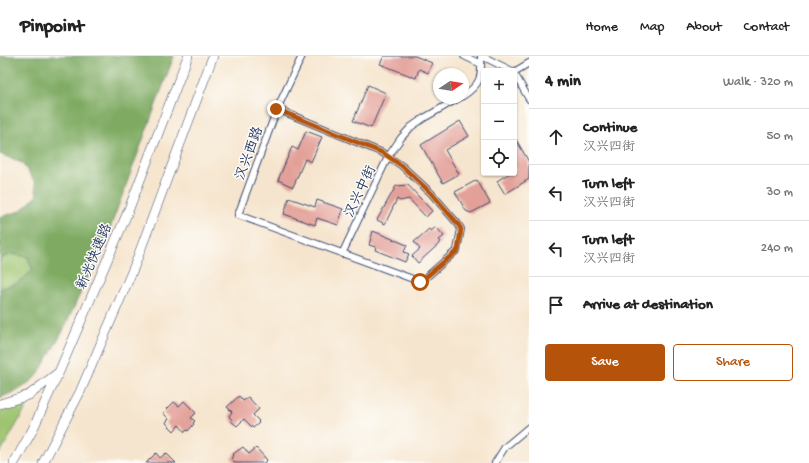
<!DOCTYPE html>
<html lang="en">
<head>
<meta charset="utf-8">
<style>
  :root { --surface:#fff; --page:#f6f6f6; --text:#222; --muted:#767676; --line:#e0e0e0; --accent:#b45309 }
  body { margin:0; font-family:"Gochi Hand","LXGW WenKai TC",sans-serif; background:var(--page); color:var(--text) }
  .controls { position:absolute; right:12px; top:12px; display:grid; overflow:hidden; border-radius:4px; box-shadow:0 1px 3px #0004 }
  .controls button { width:36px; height:36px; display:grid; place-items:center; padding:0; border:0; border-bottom:1px solid var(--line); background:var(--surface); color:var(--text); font:20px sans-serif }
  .compass { position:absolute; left:433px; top:12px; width:36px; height:36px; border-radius:50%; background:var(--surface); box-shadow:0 1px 3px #0004; rotate:78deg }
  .stop { position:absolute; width:12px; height:12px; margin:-9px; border:3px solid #b45309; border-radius:50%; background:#fff }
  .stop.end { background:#b45309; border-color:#fff; box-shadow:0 1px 4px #0008 }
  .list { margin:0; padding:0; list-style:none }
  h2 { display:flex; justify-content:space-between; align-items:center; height:52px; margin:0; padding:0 16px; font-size:17px }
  h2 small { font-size:13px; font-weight:400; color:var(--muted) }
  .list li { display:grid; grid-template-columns:26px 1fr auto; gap:12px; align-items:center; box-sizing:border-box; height:56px; padding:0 16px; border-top:1px solid var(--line) }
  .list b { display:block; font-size:15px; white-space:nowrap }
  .list p { margin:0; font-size:13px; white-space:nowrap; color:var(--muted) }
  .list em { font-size:13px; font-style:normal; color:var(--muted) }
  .actions { display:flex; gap:8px; padding:12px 16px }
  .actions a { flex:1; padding:9px 0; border:1px solid var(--accent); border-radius:4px; text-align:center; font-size:14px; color:var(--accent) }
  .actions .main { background:var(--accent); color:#fff }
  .icon { flex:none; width:22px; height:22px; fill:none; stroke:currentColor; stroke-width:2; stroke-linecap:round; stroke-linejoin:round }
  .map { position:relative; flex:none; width:529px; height:407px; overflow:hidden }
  header { display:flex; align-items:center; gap:24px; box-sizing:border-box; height:56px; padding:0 20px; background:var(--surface); border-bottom:1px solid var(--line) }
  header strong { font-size:19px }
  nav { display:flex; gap:22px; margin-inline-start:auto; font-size:14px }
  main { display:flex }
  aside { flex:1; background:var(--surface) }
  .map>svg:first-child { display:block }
  .green { fill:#9ec46f; stroke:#5c7a66 }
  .forest { fill:#7eaa62; stroke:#4c6c60 }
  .building { fill:#e3a099 }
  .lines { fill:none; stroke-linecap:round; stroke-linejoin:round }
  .minor-casing { stroke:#3c4a6f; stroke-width:8 }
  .highway-casing { stroke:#3c4a6f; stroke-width:10 }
  .minor { stroke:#fff; stroke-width:6 }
  .highway { stroke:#fff; stroke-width:9 }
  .route { stroke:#b45309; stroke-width:5 }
  .labels { text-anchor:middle; stroke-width:3; stroke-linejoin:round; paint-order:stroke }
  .street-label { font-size:14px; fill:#1b2f5e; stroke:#fdfcf7 }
</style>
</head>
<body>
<header>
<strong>Pinpoint</strong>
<nav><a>Home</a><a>Map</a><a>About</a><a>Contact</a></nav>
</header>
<main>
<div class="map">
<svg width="529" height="407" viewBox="0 0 529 407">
  <rect width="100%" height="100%" fill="#fdfcf7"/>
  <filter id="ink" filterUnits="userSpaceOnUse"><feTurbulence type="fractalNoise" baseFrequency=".025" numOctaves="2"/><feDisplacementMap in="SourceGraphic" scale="8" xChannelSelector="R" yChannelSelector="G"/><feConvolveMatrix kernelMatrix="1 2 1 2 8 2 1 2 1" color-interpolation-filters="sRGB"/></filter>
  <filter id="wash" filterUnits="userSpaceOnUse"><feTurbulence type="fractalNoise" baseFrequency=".012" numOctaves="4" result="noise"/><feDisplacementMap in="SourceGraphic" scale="16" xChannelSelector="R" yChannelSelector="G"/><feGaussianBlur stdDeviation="0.9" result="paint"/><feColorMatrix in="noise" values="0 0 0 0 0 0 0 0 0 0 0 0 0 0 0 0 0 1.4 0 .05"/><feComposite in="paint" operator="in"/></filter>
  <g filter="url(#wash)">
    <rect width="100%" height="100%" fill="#f6e5ce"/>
    <path class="green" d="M12,198l16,3 5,14 -16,12 -17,6v-27l1,-4z
      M32,342l-32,55v-43l16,-5z"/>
    <path class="forest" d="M0,0h174l-65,175 -47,102 -25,43 -15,12 -22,10v-109l17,-6 16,-13 -5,-13 -16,-3 -11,4 -1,4v-45l20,-6 17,-15 -2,-14 -13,-19 -22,-9z"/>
    <g id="blocks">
      <path class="building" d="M384,0h31l17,7 -4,10 -9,-4 -3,9 -36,-14z
        M368,29l18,8 -15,35 -18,-7z
        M460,65l9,15 -24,14 14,24 -16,9 -22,-38z
        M306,75l16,6 -11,25 -6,-3 -12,28 -15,-7 14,-33 6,3z
        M514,80l15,26v17l-24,15 -8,-13 13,-8h4v-2l2,-2 -2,-4z
        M477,124l13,23 -19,10 -5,-2 -11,-19z
        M408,129l24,26 -6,6 -17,-18 -9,2 -3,-2 -12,25 -8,-4 19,-34z
        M289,142l26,9 2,-7 26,9 -5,16 -21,-7 -2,7 -31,-11z
        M436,171l8,9 -5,4 2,2 -23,21 -6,-7 8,-7 -6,-7 15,-13 2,2z
        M373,175l34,14 -3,7 5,2 -4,8 -30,-12 1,-3 -7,-2z
        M239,340l4,5 5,-4 11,12 -6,6 6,6 -1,1 1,1 -6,5 -9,-9 -7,7 -6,-5 1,-1 -3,-4 3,-4 -5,-5z
        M184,345l12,12 -5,5 4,3 -2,2 1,1 -6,7 -1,-1 -2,2 -6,-7 -5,6 -7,-7 -1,-2 3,-3 -6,-6 11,-11 5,4z
        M243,391l6,7 7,-6 3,3 8,9 -3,3h-29l-4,-5 3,-3 -1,-1z
        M156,397l4,5 6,-5 10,10h-30z"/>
    </g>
  </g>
  <g filter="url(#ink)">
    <use href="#blocks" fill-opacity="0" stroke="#3c4a6f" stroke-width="1"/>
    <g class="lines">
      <defs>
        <path id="minor" d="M464,0l17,8
          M482,0l30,15
          M514,16l15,-9
          M514,17l15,26
          M463,40c18,-12 19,-19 18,-40
          M277,53l106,44 19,13 29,27 27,31 3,5 -4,21 -36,32 -183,-67 39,-106 25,-53
          M342,198l46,-97 13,-19 10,-11 13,-9 35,-20
          M495,407l10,-16 24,-20"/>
        <path id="highway" d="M0,348l29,-9 29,-22
          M14,407l18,-32 27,-59 68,-158 61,-158
          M43,407l37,-71 54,-125 79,-211"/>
      </defs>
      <use href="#minor" class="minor-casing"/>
      <use href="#highway" class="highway-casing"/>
      <use href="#minor" class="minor"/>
      <use href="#highway" class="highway"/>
    </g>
  </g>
  <g class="lines" filter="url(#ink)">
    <path class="route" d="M276,53l107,44 19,13 29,27 27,31 3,5 -3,21 -38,32"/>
  </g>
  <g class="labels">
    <g class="street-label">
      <text transform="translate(248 97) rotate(-70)" y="5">汉兴西路</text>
      <text transform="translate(359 135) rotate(-65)" y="5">汉兴中街</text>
      <text transform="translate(93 200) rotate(-67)" y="5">新光快速路</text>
    </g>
  </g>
</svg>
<div class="controls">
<button>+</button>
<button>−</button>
<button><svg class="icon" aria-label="locate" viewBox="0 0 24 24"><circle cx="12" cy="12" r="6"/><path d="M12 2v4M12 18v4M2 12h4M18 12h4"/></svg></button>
</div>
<svg class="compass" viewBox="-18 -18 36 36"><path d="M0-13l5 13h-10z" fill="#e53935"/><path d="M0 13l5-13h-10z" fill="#767676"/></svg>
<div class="stop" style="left:420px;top:226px"></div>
<div class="stop end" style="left:276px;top:53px"></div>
</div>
<aside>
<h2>4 min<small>Walk · 320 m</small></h2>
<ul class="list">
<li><svg class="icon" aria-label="ahead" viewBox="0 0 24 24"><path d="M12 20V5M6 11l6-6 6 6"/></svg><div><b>Continue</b><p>汉兴四街</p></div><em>50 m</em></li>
<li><svg class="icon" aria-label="left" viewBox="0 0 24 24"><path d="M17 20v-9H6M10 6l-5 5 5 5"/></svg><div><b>Turn left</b><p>汉兴四街</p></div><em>30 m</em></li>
<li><svg class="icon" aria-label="left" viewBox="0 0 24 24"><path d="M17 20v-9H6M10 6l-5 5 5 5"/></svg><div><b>Turn left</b><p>汉兴四街</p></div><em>240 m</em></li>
<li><svg class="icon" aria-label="arrive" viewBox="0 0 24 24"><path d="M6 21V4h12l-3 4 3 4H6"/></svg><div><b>Arrive at destination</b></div></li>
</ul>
<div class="actions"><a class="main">Save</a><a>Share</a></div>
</aside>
</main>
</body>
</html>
